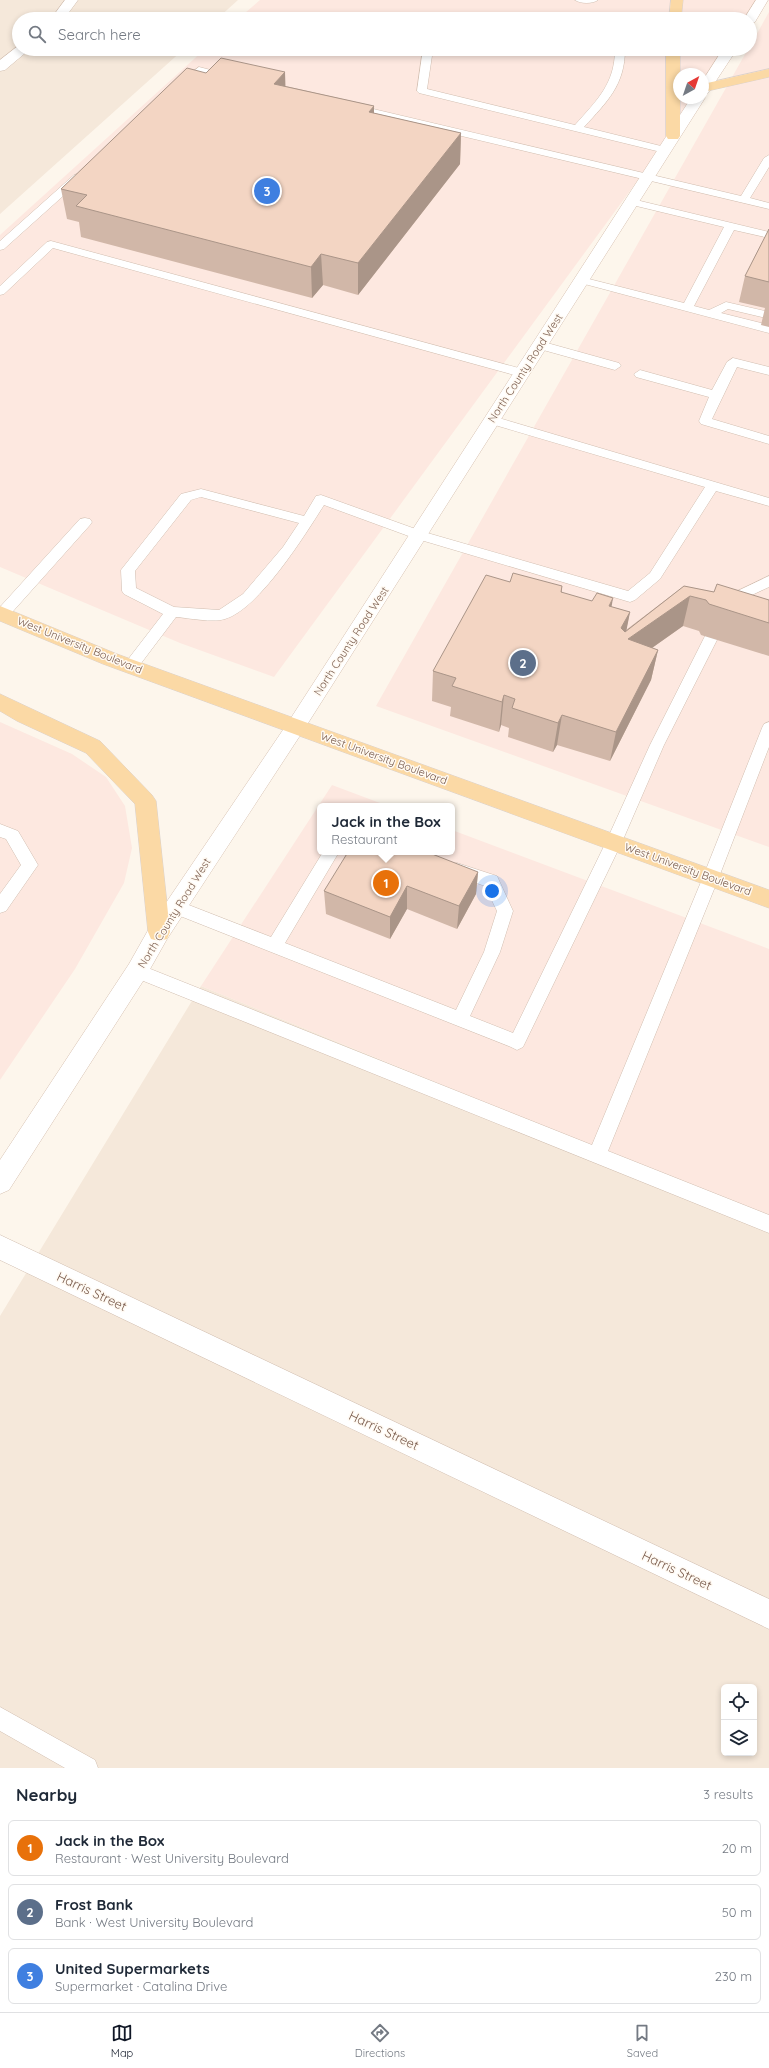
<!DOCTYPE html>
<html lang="en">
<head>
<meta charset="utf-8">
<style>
  :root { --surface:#fff; --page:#f2f2f3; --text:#1f2937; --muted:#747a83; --line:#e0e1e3; --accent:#111827 }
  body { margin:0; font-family:Quicksand,sans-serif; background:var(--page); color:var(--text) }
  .controls { position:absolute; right:12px; bottom:12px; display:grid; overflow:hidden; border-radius:6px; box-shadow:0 2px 6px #0003 }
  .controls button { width:36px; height:36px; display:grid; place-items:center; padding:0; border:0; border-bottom:1px solid var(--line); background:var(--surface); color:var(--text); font:20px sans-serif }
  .compass { position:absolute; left:673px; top:68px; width:36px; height:36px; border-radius:50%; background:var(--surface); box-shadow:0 2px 6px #0003; rotate:40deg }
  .you { position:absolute; left:492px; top:891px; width:14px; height:14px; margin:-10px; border:3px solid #fff; border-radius:50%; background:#1a73e8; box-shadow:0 0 0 6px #1a73e833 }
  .badge { display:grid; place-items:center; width:26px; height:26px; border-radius:50%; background:var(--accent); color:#fff; font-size:13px; font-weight:700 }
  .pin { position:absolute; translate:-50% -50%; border:2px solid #fff; box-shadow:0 1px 4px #0006 }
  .popup { position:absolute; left:317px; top:803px; width:138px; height:52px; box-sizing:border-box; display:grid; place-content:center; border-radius:6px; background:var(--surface); filter:drop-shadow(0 1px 3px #0005); font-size:13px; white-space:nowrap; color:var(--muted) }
  .popup b { font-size:15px; color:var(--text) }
  .popup::after { content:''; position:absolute; left:50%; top:100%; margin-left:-8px; border:8px solid transparent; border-top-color:var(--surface) }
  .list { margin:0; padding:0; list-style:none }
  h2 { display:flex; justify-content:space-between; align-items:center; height:52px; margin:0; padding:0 16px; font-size:17px }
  h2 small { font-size:13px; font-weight:400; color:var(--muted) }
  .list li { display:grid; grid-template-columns:26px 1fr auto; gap:12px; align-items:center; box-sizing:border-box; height:56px; margin:0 8px 8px; padding:0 8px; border:1px solid var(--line); border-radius:6px }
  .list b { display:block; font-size:15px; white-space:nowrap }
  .list p { margin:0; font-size:13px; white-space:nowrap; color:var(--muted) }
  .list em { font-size:13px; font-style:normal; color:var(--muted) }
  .icon { flex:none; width:22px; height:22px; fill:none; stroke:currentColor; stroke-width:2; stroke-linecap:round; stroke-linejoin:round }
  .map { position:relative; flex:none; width:769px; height:1768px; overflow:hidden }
  .search { position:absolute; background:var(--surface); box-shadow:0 2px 6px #0003; left:12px; right:12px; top:12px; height:44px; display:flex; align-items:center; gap:10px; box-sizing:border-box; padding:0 14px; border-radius:22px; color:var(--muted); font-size:15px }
  .sheet { height:244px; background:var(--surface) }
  nav { display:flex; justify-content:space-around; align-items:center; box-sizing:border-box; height:56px; border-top:1px solid var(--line); background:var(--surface); font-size:11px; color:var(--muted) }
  nav a { display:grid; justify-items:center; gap:2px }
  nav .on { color:var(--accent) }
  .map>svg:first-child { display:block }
  .residential { fill:#f5e8da; fill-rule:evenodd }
  .commercial { fill:#fde8e0 }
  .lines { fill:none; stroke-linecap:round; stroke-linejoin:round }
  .service-casing { stroke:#d1beb0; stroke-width:1 }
  .minor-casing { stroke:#d1beb0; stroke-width:1 }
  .secondary-casing { stroke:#d6c0b0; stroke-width:1 }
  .primary-casing { stroke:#dad1cd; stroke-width:1 }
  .service { fill:#fff; fill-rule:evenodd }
  .minor { fill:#fff; fill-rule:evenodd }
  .secondary { fill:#fff; fill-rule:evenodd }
  .primary { fill:#fbd9a5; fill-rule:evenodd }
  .wall { fill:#d1b7a8 }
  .shaded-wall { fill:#aa9588 }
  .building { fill:#f3d5c3; stroke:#aa9588 }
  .labels { text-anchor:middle; stroke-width:3; stroke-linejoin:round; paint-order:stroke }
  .street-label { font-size:11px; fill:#7a5c4d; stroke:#fffaf3 }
  .near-street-label { font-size:13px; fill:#7a5c4d; stroke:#fffaf3 }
</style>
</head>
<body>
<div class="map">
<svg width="769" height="1768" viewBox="0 0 769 1768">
  <rect width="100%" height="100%" fill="#fdf6ec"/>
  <path class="residential" d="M0,0h238l-21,19h-198v30h165l-184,165z
    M201,986l568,233v549h-769v-452zM724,1687h30v66h-30z"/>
  <path class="commercial" d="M260,0h509l-19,27v-8h-512z
    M769,12v835l-393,-141 372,-657h2v-3z
    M205,49h529l-31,42v-17h-24v24h19l-424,579 -94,-34 -180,-76v-332z
    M0,722l72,32 34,23 19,29 7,42 -8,35 -49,86 -75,111z
    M332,785l56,21h-68v46h132v-22l317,119v270l-568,-233z"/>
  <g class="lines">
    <defs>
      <path id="service" d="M575,0h23c-5,4 -18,4 -23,0z
        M433,16h10l5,3h-20z
        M423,49h10l-6,40 148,36c22,-25 40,-41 40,-76h10c0,36 -18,53 -41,78l85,21 1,2 -5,3 -246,-60 -2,-2z
        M199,67l31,8 2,2 -5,3 -26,-7 -16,13h-6v-4z
        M352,104l389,92 23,-38 5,-3v12l-19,31 19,5v6l-421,-100 -1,-2 1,-2z
        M78,174l5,3 -1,2 -78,70 -4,1v-9l74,-66z
        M632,199l137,33v6l-35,-8 -40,76 15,4 17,-8 43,10v6h-3l-38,-9 -7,4 48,12v8l-192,-51 -2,-2 6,-3 103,26 40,-76 -96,-23 -1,-2z
        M51,241l475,129 2,3 -2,3h-8l-465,-128 -49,46 -4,1v-9l47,-44z
        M540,341l79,22 2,3 -6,4 -79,-22 -2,-3z
        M733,358l36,9v8l-32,-8 -25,52 57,17v8l-68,-20 -2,-3 10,-24 -73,-20 -2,-3 6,-4 72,20 15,-28z
        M492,416l277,82v8l-53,-15 -56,88 -25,21 -5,2 -216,-64 -90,-33c-19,30 -65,104 -99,114 -12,4 -37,-1 -49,-2l-40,53 -5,1 -5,-1 -2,-4 2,-4 37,-48 -39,-20 -2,-3 -1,-21 60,-76 20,-5 103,27 12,-20 5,-1 103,37 204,59 22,-18 55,-86 -217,-64 -2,-3zM201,497l98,26 -16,24 -40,47 -24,16 -45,-3 -38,-19 -1,-17 56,-71z
        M85,518l5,1 2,3 -2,3 -83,93h-7v-11l80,-88z
        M769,576v11l-32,15 -3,6h-10l-2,-3 5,-9z
        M711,633l5,1 2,4 -54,107 -42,97 -99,205 -6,3 -6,-3 -341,-135 -2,-5 2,-5 6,-2 95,37 52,-85h16l-54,91 171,67 28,-58 13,-41 -12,-25 -34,-12 -2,-5 2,-5 6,-1 40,13 16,35 -13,41 -30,64 43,17 93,-191 44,-97 54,-107 2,-4z
        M769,722v25l-50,130 -111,274 161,64v18l-638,-257 -2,-5 2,-5 6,-2 6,2 449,179 111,-268 59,-149 2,-4z
        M0,824l18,7 20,34 -32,46 -6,2v-19l21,-29 -15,-26 -6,-2z
        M0,1707l95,53 3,8h-33l-65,-37z"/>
      <path id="minor" d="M65,0h13l-14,19h-13z
        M18,46l1,3h11l-25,21 -5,1v-11z
        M0,1235l769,364v30l-769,-369z"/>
      <path id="secondary" d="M756,0h12l-13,22 -5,1v-4h-6z
        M723,49h14l-29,44 -5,1v-14z
        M703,95l2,3 -402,633 -136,208 -22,39 -136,212 -9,4v-34l129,-196 22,-39 138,-204 402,-623h12z"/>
      <path id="primary" d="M671,0h12l-2,19h-12z
        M666,49h14v87l-2,3h-10l-2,-3z
        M769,69v8l-66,15v-8z
        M0,606l117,48 652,236v18l-666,-244 -103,-43z
        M0,694l100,47 52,54 4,6 14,131 -3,7 -8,2 -8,-2 -3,-7 -13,-128 -49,-51 -69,-32 -17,-10z"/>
    </defs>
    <use href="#service" class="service-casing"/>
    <use href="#minor" class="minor-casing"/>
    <use href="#secondary" class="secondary-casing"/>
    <use href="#primary" class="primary-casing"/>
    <use href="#service" class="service"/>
    <use href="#minor" class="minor"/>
    <use href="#secondary" class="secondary"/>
    <use href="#primary" class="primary"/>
  </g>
  <path class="wall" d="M285,72v14l89,20v7l87,20 -1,31 -102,131 -35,-10 -11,13 -231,-61 -2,-15 -12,-3 -6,-30 145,-116z
    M769,229v98l-8,-2 4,-17 -26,-6 6,-26z
    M510,582l52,4v7l68,19 -4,18 58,-44 30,6 55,8v56l-68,-21 -2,-4 -16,-5 -31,22 6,2 -7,30 -41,81 -53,-16 -4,7 -45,-15 1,-9 -8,-3 -2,7 -49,-16 1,-9 -19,-6 1,-30z
    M478,872l-2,22 -19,35 -50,-20 -17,30 -64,-25 -2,-23z"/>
  <path class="shaded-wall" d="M285,72l1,31 -12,-19z
    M374,106v31l-5,-25z
    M461,133l-1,31 -102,131v-32z
    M321,254l2,31 -11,13 -1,-31z
    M690,596l-7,30 -61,43 6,-30z
    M613,598l-5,30 1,-22z
    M630,612l-6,31 -3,-15z
    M658,650l-7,30 -41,81 6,-29z
    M504,695l-3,30 -2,7 3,-30z
    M562,715l-5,30 -4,7 5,-29z
    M478,872l-2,22 -19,35 2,-23z
    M407,886v23l-17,30v-22z"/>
  <path class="building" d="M221,58l64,14 -11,12 100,22 -5,6 92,21 -103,130 -37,-9 -10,13 -235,-61 11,-11 -26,-6 126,-121 19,5z
    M769,229v53l-24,-6z
    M513,573l49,13 -1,6 31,9 5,-8 16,5 -4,8 21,6 -9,16 4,4 59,-46 30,6 3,-8 52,16v23l-60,-19 -3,-4 -16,-4 -62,43 30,11 -42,82 -54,-17 -4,8 -46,-15 3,-9 -11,-4 -2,7 -50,-16 4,-8 -23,-7 53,-96 24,7z
    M348,852h79l51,20 -19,34 -52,-20 -17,31 -66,-26z"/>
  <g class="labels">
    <g class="street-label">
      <text transform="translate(525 368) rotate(-57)" y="4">North County Road West</text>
      <text transform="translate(351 641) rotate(-57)" y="4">North County Road West</text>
      <text transform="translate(80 645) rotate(22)" y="4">West University Boulevard</text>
      <text transform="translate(384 758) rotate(20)" y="4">West University Boulevard</text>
      <text transform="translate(688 869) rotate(20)" y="4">West University Boulevard</text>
      <text transform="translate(174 913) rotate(-58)" y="4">North County Road West</text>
    </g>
    <g class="near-street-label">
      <text transform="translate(92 1291) rotate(25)" y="5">Harris Street</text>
      <text transform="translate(384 1430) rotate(25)" y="5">Harris Street</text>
      <text transform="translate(677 1570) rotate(25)" y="5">Harris Street</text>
    </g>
  </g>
</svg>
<div class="controls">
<button><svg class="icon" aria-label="locate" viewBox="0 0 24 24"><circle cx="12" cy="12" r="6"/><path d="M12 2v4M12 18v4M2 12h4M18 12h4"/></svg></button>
<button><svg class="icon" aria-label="layers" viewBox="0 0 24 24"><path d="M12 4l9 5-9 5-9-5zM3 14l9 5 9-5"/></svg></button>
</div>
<svg class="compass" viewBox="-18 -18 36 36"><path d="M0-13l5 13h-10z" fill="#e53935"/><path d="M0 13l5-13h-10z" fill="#747a83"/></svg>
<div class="you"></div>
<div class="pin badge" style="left:386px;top:883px;background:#e8710a">1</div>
<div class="popup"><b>Jack in the Box</b>Restaurant</div>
<div class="pin badge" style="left:523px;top:663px;background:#5c6f8a">2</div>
<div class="pin badge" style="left:267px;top:191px;background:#3f7fe0">3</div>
<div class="search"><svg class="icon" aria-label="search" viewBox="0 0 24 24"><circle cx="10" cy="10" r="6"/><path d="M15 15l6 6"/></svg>Search here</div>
</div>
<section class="sheet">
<h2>Nearby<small>3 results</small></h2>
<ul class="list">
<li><span class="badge" style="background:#e8710a">1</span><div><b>Jack in the Box</b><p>Restaurant · West University Boulevard</p></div><em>20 m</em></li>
<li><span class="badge" style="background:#5c6f8a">2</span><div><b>Frost Bank</b><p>Bank · West University Boulevard</p></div><em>50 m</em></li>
<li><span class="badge" style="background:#3f7fe0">3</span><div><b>United Supermarkets</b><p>Supermarket · Catalina Drive</p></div><em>230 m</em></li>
</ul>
</section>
<nav>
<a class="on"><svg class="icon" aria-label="map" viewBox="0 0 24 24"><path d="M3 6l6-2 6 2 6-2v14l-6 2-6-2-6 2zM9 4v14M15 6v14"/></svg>Map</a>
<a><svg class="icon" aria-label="directions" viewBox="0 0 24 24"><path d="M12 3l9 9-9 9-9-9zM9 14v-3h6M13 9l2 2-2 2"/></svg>Directions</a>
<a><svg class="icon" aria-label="saved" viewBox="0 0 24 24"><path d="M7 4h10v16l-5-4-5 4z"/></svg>Saved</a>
</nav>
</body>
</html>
